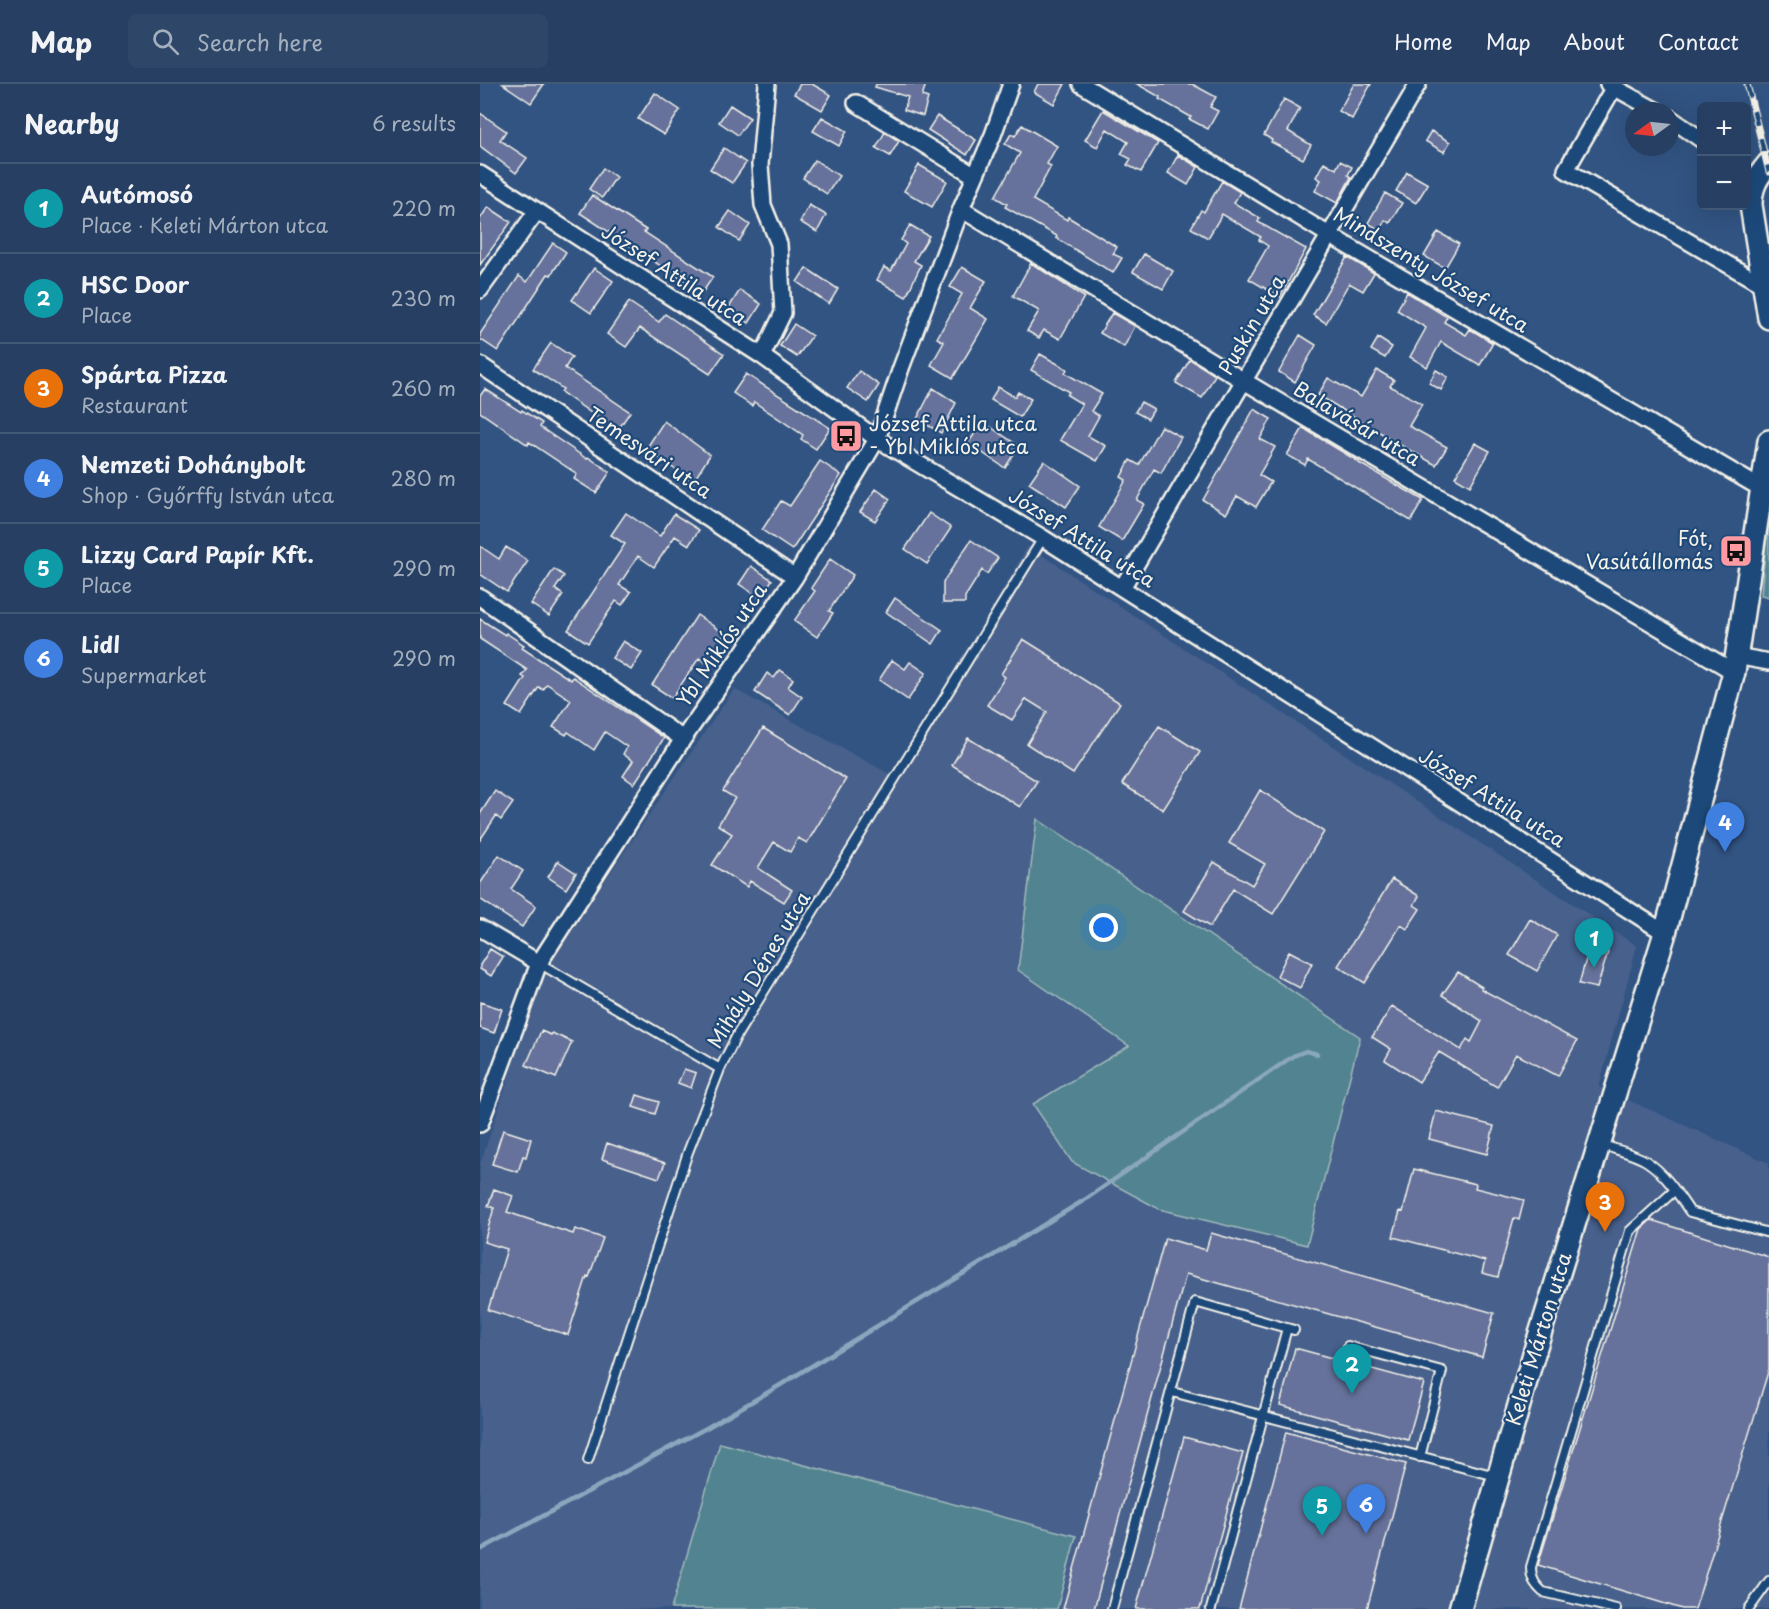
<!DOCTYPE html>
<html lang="en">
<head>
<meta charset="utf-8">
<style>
  :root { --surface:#263f62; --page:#2e4668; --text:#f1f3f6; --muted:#a4afbe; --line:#425877; --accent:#ff9aa2 }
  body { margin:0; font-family:"Playpen Sans",sans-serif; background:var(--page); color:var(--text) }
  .controls { position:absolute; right:18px; top:18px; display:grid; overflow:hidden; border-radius:9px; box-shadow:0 6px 24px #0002 }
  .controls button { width:54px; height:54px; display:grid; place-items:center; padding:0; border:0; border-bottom:2px solid var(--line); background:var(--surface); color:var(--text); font:30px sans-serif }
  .compass { position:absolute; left:1145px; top:18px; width:54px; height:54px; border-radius:50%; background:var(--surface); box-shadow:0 6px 24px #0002; rotate:255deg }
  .you { position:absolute; left:624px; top:844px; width:21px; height:21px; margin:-15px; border:4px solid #fff; border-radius:50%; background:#1a73e8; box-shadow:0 0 0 9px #1a73e833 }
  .badge { display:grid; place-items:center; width:39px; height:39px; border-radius:50%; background:var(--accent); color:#fff; font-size:20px; font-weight:700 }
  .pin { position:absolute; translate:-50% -50px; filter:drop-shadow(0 2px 3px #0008) }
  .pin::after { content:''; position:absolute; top:32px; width:21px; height:18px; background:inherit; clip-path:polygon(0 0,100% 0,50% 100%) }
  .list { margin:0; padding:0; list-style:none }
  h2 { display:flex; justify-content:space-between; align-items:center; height:78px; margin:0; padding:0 24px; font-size:26px }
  h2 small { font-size:20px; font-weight:400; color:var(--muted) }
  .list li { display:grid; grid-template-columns:39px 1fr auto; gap:18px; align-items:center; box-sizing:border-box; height:90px; padding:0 24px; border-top:2px solid var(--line) }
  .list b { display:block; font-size:22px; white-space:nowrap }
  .list p { margin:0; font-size:20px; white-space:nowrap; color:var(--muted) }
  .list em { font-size:20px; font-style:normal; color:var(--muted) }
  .icon { flex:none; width:33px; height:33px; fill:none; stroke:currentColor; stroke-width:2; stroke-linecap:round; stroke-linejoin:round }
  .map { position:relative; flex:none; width:1289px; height:1525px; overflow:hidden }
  header { display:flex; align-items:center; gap:36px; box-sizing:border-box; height:84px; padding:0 30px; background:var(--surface); border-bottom:2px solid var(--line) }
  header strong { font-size:28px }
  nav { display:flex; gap:33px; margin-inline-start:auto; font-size:21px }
  .search { width:420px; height:54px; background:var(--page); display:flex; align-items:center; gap:15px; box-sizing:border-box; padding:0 21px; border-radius:9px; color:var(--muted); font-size:22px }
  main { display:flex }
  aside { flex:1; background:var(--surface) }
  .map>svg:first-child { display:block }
  .built { fill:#46608c; fill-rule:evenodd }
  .green { fill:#518490; stroke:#a2babc; stroke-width:1.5 }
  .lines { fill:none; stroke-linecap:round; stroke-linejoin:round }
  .stream { stroke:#8ba7be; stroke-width:4.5 }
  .building { fill:#66729b; stroke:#f4f1e8; stroke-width:1.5 }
  .service-casing { stroke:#f4f1e8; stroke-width:12 }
  .minor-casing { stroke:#f4f1e8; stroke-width:20 }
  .secondary-casing { stroke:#f4f1e8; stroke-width:26 }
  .service { stroke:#1f4a7a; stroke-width:8 }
  .minor { stroke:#1f4a7a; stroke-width:15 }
  .secondary { stroke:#1f4a7a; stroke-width:21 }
  .rail-casing { stroke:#f4f1e8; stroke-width:7 }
  .rail { stroke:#1f4a7a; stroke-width:4.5; stroke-dasharray:14; stroke-linecap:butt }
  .labels { text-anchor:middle; stroke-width:4.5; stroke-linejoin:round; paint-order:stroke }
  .street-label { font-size:20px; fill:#f4f1e8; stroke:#1f4a7a }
  .poi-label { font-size:20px; fill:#f4f1e8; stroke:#1f4a7a; text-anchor:start }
</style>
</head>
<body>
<header>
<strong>Map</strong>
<div class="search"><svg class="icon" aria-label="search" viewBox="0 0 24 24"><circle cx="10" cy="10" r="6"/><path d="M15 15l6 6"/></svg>Search here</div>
<nav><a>Home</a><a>Map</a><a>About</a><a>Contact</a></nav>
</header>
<main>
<aside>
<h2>Nearby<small>6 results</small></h2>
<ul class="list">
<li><span class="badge" style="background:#0f9aa8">1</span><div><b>Autómosó</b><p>Place · Keleti Márton utca</p></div><em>220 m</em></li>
<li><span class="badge" style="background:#0f9aa8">2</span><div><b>HSC Door</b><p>Place</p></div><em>230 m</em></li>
<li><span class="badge" style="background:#e8710a">3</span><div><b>Spárta Pizza</b><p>Restaurant</p></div><em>260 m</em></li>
<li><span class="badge" style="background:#3f7fe0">4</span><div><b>Nemzeti Dohánybolt</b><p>Shop · Győrffy István utca</p></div><em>280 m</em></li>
<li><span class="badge" style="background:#0f9aa8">5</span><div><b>Lizzy Card Papír Kft.</b><p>Place</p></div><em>290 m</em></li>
<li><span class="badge" style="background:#3f7fe0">6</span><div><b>Lidl</b><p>Supermarket</p></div><em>290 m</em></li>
</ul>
</aside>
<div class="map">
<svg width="1289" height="1525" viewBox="0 0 1289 1525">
  <rect width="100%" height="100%" fill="#325483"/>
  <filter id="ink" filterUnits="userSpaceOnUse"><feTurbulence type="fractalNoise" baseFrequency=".0167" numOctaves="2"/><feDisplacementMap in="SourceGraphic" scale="12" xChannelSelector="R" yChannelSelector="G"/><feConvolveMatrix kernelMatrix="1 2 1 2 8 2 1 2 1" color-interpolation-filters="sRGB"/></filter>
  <g filter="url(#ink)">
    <path class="built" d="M548,462l609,400 -38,141 170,76v446h-712l19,-72 -355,-93 -50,165h-191v-444l64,-194 190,-282 159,87 18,-27zM649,962l-57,116 -38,-58z"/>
    <path class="green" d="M1289,421v92l-8,-2z
      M557,735l323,218 -53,208 -148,-36 -87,-47 -39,-58 96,-58 -111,-76z
      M240,1359l356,93 -19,73h-386z"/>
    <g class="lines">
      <path class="stream" d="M0,1466l228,-123 69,-40 309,-188 207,-143 13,-5 11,3"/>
    </g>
    <path class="building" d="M23,0h41l-13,19z
      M320,0h12l19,11 -9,15 -28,-16z
      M396,0h50l-4,12 6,2 -5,18 -19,-6 4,-13 -33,-10z
      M558,0h27l-11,20 -20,-12z
      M657,0h55l24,13 -6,10 8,4 -10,18 -19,-10 2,-2 -32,-18 1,-2z
      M874,0h17l-19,35 -13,-8z
      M175,9l25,17 -16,25 -26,-16z
      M804,15l16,9 -12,23 23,14 -8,14 -32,-17 1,-2 -8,-5z
      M250,21l20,13 -12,17 -19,-13z
      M623,26l55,33 -17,29 -14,-7 4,-6 -10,-5 7,-12 -21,-13 -10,18 -12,-7z
      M0,29l26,18 -6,9 27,18 -11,15 -36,-27z
      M457,32l39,24 -9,15 -39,-25z
      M342,33l25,14 -8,15 -26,-15z
      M542,41l35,21 -10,18 4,2 -18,34 34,20 1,-3 49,30 -4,7 9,4 -9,15 -57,-35 1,-2 -52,-29 2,-3 -12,-7 25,-44 -15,-9 6,-10 4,2z
      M951,47l19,11 -6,10 -19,-11z
      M405,48l14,9 -9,15 -14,-8z
      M244,64l22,15 -14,20 -22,-14z
      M698,71l20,12 -10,18 -20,-12z
      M335,76l24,16 -12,18 -24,-16z
      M860,77l12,6 -4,8 3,2 -14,26 -22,-12 6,-11 -5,-3 8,-15 12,7z
      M439,81l28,16 -15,26 -28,-16z
      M123,84l13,9 -14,21 -13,-9z
      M927,88l21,12 -12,19 -20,-12z
      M742,97l18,11 -6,11 26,15 -2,4 48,27 -26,48 -31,-18 19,-33 -9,-6 2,-3 -39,-23 -14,24 -17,-10 10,-18 3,2z
      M905,109l17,10 -12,20 -5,-3 -5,10 -12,-7z
      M112,111l54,35 -2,2 69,45 -11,16 -122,-80z
      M329,121l17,10 -9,17 -17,-10z
      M8,123l23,15 -31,43v-46z
      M250,127l20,14 -11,16 -20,-14z
      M430,141l19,11 -15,25 7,4 -15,32 -29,-17 7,-13 7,4 15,-27 -5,-4z
      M958,148l21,12 -14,24 -21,-12z
      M73,159l13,9 -15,23 -3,-1 -50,77 -18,-12v-5l39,-58 8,6z
      M664,170l29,17 -10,18 -30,-17z
      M867,173l27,16 -11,18 -14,-8 -23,40 -13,-8z
      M551,179l53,34 -24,42 -16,-9 -5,8 -12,-7 12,-20 -26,-15z
      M482,183l24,14 -16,27 18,11 -35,59 -22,-13 13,-23 -7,-4 25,-44 -12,-7z
      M114,184l19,13 -22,32 -19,-13z
      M326,184l32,21 -9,15 -32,-22z
      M260,206l21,14 -12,19 -21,-14z
      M927,208l40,25 -3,5 22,13 4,-6 23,14 -13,22 -39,-23 -14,25 -17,-10 16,-29 -29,-18z
      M149,218l30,20 6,-8 59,40 -14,20 -70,-46 -14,19 -19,-13z
      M632,229l23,13 -11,21 -24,-14z
      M314,240l18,12 -15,21 -17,-11z
      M820,251l16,10 -21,37 -16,-10z
      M898,254l14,9 -7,11 -14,-8z
      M71,259l21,14 -7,11 65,44 -13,19 -56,-39 2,-3 -30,-20z
      M560,270l27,15 -2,4 37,21 -11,17 8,5 -11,20 18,10 -9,15 -37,-21 22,-36 -15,-9 2,-3 -38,-22z
      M710,275l25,16 -13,23 -26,-15z
      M897,286l17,10 -4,6 32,18 -13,22 38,21 -11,18 -50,-28v-1l-68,-41 10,-17 33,19z
      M956,286l12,7 -7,13 -12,-7z
      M379,287l20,14 -11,17 -21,-14z
      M266,290l84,54 -14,21 -15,-10 2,-4 -49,-33 -2,4 -19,-13z
      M518,303l17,10 3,-5 13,7 -11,18 -29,-17z
      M453,304l23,15 -15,30 -24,-14z
      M5,305l36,23 1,-2 20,13 -2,4 47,32 1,-2 22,15 -14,21 -22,-14 3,-5 -48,-32 -1,3 -48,-33v-16z
      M661,318l13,7 -6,10 -13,-7z
      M774,325l17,10 -11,20 15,8 -16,28 12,7 -15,25 -19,-11 -11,18 -23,-14z
      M184,337l46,34 -17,27 -47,-33z
      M503,338l36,24 -14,22 -37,-25z
      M681,342l20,11 -20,36 -7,-4 -17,31 7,4 -22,37 -23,-14 27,-47 -5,-3 9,-17 9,5z
      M823,344l56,34v1l64,37 -12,21 -103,-62 -3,6 -18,-10z
      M995,359l15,8 -20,35 -15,-9z
      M340,377l21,14 -49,75 -30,-20 19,-29 9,5z
      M564,377l36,25 -14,21 -37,-24z
      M396,405l14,10 -15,22 -15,-9z
      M146,429l34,23 14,-22 25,16 -10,15 -14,-9 -21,31 -16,-11 -19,29 12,7 -9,13 -6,-4 -28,42 -20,-13 57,-86 -14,-9z
      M449,429l22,15 -24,36 -22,-15z
      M491,456l27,18 -11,16 -5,-4 -17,27v6h-22v-21z
      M0,462l19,13 7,-12 22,14 -21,31 -27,-18z
      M350,475l23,16 -24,36 4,2 -16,24 -23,-16 21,-30 -4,-3z
      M271,482l21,14 -12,18 -21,-14z
      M74,485l10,7 -9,13 8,6 -14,21 -18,-12z
      M415,514l47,32 -9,14 -47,-32z
      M217,531l28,19 -19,29 -7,-5 -27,40 -20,-13z
      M0,535l25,16 1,-2 18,12 -2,3 49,32 2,-3 91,61 -30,46 -11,-8 10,-15 -10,-7 4,-7 -22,-15 -11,18 -26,-18 -2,3 -13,-8 18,-27 -24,-16 -4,6 -4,-3 -18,28 -14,-9 18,-28 -3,-2 5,-6 -47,-31z
      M543,555l29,18 -1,2 69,44 -47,71 -46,-30 20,-32 -21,-13 -14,21 -25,-15 18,-28 -4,-3z
      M143,557l19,12 -11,17 -19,-12z
      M412,576l13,9 5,-7 16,11 -18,27 -29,-20z
      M300,586l13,9 -5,8 14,10 -12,18 -35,-23 12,-19 7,5z
      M679,642l41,26 -37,58 -41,-26z
      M283,644l83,51 -39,64 -9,-5 -8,14 -16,-10 -16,26 34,22 -8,12 -34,-21 -3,6 -35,-22 20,-31 -14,-9 17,-27 -12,-7z
      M488,654l69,43 -17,26 -68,-42z
      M780,706l64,42 -51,82 -40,-25 -23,38 -26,-16 30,-49 38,23 13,-21 -36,-21z
      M15,707l18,12 -12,17 -5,-4 -16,24v-26z
      M19,771l24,16 -12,18 25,17 -14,21 -42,-28v-15z
      M78,777l18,12 -10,16 -18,-12z
      M912,795l27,17 -5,9 6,4 -13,20 -6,-4 -36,58 -27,-17z
      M1050,835l27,16 -20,36 -28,-16z
      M1110,861l18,7 -11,36 -18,-4z
      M10,865l13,8 -12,19 -11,-7v-4z
      M809,867l23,12 -12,25 -23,-12z
      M978,888l24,15 -1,2 96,52 -19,35 -42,-22 -19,33 -58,-35 -20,30 -34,-22 6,-11 -19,-12 20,-31 69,44 6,-11 4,3 11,-21 -40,-26z
      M0,918l22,7 -8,24 -14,-5z
      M61,947l10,4 1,-2 20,9 -16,36 -30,-13z
      M204,985l12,4 -5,15 -13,-5z
      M157,1011l22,7 -4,12 -22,-7z
      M956,1027l58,15 -7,28 -58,-15z
      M23,1046l28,9 -5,18 -3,-1 -5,16 -26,-8z
      M127,1059l58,20 -6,15 -57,-19z
      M934,1085l62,15 -1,4 49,12 -5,20 -5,-2 -16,59 -16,-4 3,-12 -92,-24 7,-26 3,1z
      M14,1105l19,7 -6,16 66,22 2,-5 28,9 -14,39 -2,-1 -19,59 -80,-25 19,-61 -23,-7 10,-34 -6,-2z
      M1171,1136l118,37v112l-74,240h-13l-144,-44 103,-336z
      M731,1149l283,80 -12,44 -296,-83 -92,335h-31l102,-371 41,12z
      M815,1264l129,35 -16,57 -128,-35z
      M806,1348l120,32 -39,145h-128z
      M704,1353l59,16 -43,156h-64z"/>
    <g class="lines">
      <defs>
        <path id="service" d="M59,879l181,106
          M1121,1060c14,6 32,9 45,17 19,12 32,33 44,51l79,21
          M868,1262l94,25 -22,86
          M692,1308l324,84
          M108,1376l100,-308 32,-83 17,-34 306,-497
          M632,1525l83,-307 99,28
          M731,1525l76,-281
          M1136,1525l-73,-17c-9,-8 -12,-14 -12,-25l99,-336 45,-41
          M1269,1525l20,-28"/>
        <path id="minor" d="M601,0l248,151 433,254
          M1128,0l49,27
          M1134,3l-48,83 197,115
          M376,19l119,73
          M1190,34l32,22
          M0,90l282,182 115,83 166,99 622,395
          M481,125l283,172 490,291
          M0,206l57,-79
          M282,272l21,-43 -4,-69 -16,-39 -3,-40 7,-81
          M0,281l315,212
          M642,504l296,-504
          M0,513l203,142
          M1256,572l33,6
          M0,844l59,35
          M0,1040l59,-161 144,-224 112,-162 82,-138 24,-71 60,-159 32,-74 18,-51"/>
        <path id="secondary" d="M1289,79c-12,14 -18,24 -18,42l18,113
          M980,1525l75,-259 130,-417 69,-261 35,-231"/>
      </defs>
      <use href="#service" class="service-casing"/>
      <use href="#minor" class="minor-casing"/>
      <use href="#secondary" class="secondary-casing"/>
      <use href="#service" class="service"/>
      <use href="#minor" class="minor"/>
      <use href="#secondary" class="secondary"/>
      <defs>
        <path id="rail" d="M1267,0l22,88"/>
      </defs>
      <use href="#rail" class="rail-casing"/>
      <use href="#rail" class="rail"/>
    </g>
  </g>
  <defs>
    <symbol id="bus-square" viewBox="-11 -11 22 22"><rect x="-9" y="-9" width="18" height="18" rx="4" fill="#ff9aa2" stroke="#1f4a7a"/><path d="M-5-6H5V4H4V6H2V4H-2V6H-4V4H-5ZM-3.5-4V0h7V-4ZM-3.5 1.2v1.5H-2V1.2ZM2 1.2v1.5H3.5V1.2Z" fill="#111"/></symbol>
  </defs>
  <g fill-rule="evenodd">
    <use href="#bus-square" x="347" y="333" width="38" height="38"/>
    <use href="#bus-square" x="1237" y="448" width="38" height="38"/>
  </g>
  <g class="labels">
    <g class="street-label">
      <text transform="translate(951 186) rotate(31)" y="7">Mindszenty József utca</text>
      <text transform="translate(194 191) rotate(33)" y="7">József Attila utca</text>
      <text transform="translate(772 241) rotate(-60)" y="7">Puskin utca</text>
      <text transform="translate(877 340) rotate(31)" y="7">Balavásár utca</text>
      <text transform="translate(169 369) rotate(34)" y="7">Temesvári utca</text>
      <text transform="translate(602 454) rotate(32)" y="7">József Attila utca</text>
      <text transform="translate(242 561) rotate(-56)" y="7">Ybl Miklós utca</text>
      <text transform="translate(1012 714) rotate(32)" y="7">József Attila utca</text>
      <text transform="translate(279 886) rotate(-59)" y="7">Mihály Dénes utca</text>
      <text transform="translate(1059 1255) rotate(-73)" y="7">Keleti Márton utca</text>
    </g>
    <g class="poi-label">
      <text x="389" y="347">József Attila utca<tspan x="389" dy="23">- Ybl Miklós utca</tspan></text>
      <text x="1233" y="462" text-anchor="end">Fót,<tspan x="1233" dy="23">Vasútállomás</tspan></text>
    </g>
  </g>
</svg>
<div class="controls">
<button>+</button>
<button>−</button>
</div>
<svg class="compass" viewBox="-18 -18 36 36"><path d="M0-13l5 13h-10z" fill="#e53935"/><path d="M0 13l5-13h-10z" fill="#a4afbe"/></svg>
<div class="you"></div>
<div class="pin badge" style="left:1114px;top:884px;background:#0f9aa8">1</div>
<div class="pin badge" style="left:872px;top:1310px;background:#0f9aa8">2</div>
<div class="pin badge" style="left:1125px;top:1148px;background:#e8710a">3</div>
<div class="pin badge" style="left:1245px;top:768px;background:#3f7fe0">4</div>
<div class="pin badge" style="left:842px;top:1452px;background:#0f9aa8">5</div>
<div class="pin badge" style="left:886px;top:1450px;background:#3f7fe0">6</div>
</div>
</main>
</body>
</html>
